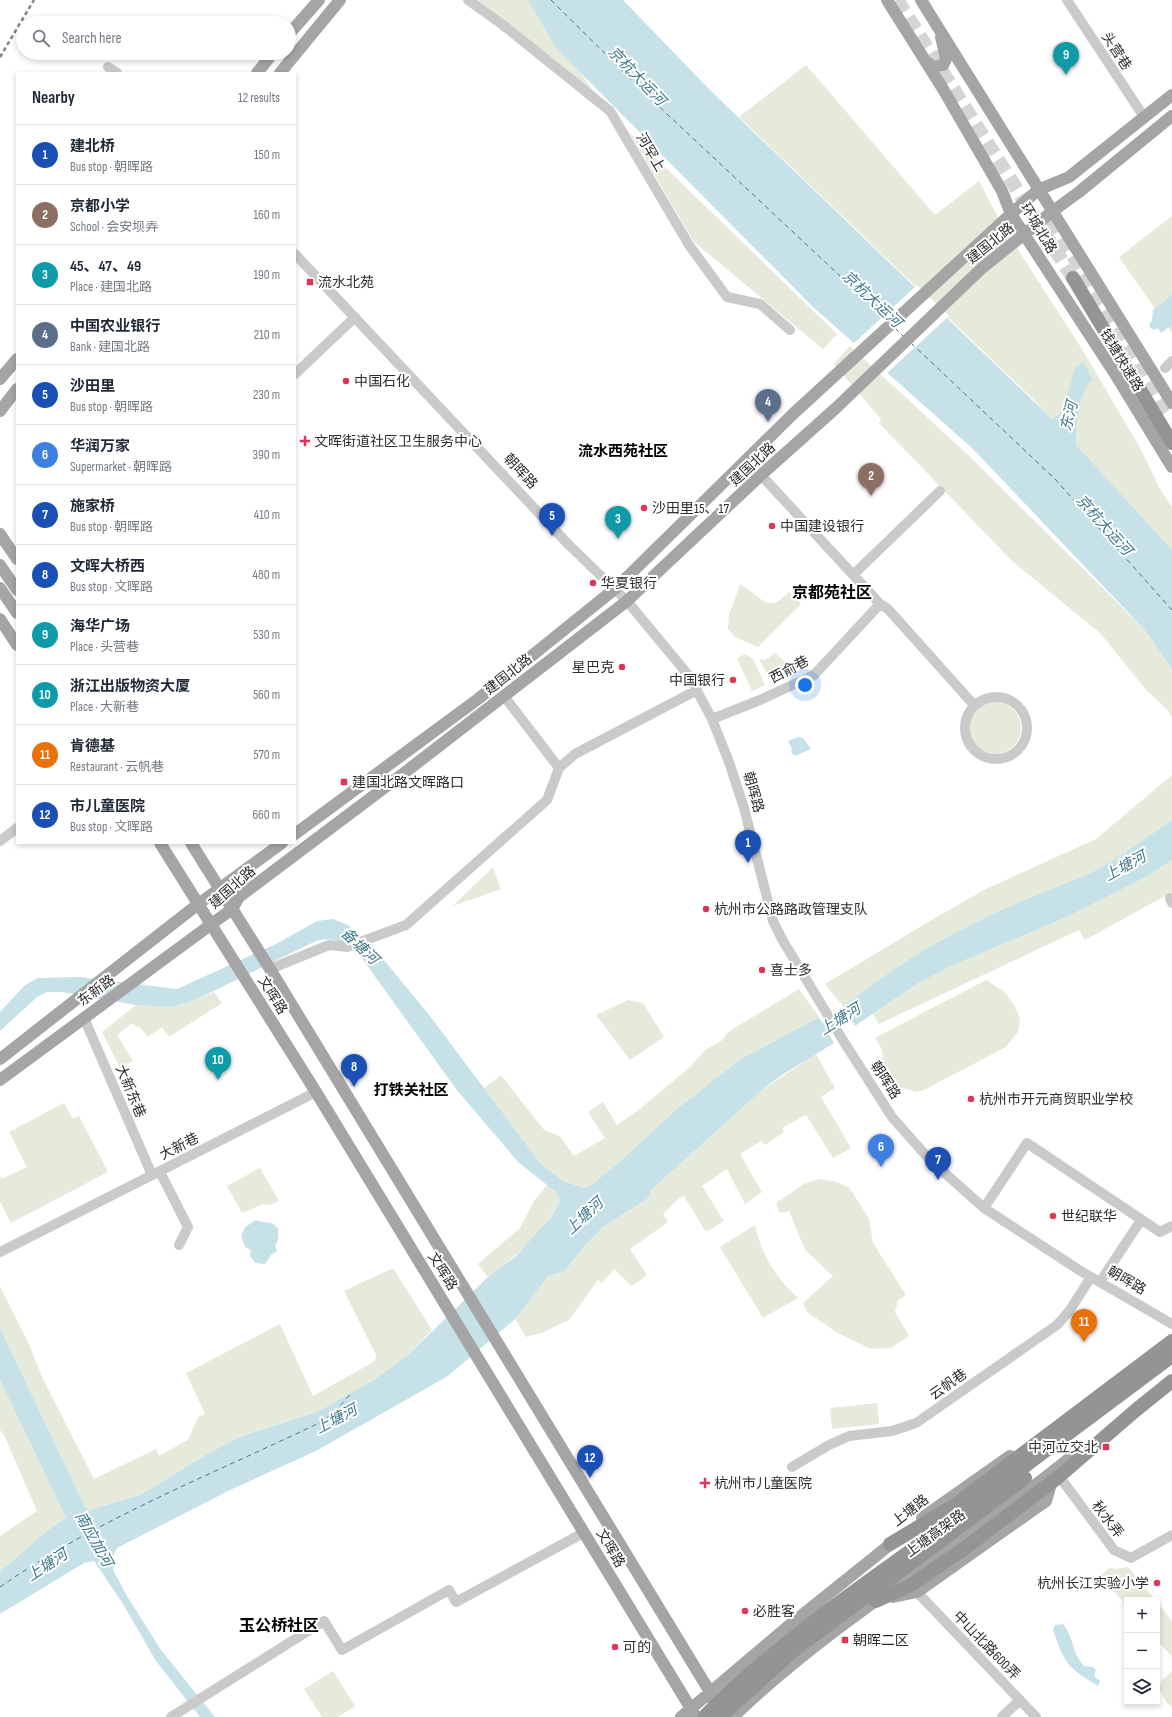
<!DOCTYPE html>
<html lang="en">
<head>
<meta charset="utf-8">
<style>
  :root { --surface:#fff; --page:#f2f2f3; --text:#1f2937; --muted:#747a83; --line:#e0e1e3; --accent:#7c3aed }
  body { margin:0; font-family:"Sofia Sans Condensed","Noto Sans SC",sans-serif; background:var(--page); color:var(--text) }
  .controls { position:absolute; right:12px; bottom:12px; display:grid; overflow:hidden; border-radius:0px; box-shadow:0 2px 6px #0003 }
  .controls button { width:36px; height:36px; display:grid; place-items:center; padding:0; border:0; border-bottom:1px solid var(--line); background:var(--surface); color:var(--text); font:20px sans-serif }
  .you { position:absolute; left:805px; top:685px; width:14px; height:14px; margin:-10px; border:3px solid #fff; border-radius:50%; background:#1a73e8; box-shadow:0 0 0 6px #1a73e833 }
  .badge { display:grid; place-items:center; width:26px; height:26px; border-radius:50%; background:var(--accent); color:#fff; font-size:13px; font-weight:700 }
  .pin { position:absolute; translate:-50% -33px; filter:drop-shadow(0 1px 2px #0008) }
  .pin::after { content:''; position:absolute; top:21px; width:14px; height:12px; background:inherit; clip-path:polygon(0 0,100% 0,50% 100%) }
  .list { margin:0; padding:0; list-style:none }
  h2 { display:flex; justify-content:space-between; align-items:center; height:52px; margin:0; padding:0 16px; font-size:17px }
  h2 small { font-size:13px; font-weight:400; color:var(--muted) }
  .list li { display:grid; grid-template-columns:26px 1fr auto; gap:12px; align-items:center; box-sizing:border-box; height:60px; padding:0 16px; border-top:1px solid var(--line) }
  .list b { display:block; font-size:15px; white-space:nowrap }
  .list p { margin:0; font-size:13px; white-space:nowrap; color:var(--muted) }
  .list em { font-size:13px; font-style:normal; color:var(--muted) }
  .icon { flex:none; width:22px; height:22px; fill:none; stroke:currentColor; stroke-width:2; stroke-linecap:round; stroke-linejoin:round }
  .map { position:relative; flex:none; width:1172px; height:1717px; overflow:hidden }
  .search { position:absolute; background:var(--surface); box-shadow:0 2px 6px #0003; left:16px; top:16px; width:280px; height:44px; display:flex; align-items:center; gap:10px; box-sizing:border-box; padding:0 14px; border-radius:22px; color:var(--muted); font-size:15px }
  .panel { position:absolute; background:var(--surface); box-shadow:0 2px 6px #0003; left:16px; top:72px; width:280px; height:772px; border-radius:0px }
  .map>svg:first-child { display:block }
  .green { fill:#e5eadb }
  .water { fill:#c7e1e9 }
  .pier { fill:#fff }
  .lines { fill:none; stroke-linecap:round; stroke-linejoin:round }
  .canal { stroke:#c7e1e9; stroke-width:9 }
  .ferry { stroke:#3f798b; stroke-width:1; stroke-dasharray:5 4; stroke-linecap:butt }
  .highway-tunnel { stroke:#d5d5d5; stroke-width:14; stroke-dasharray:14 7; stroke-linecap:butt }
  .minor { stroke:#cacaca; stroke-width:10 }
  .major { stroke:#a5a5a5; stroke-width:12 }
  .highway { stroke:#949494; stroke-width:14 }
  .rail { stroke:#828282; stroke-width:2.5; stroke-dasharray:4 3; stroke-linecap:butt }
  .poi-dot { fill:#dd365b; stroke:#fff; stroke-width:1.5 }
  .labels { text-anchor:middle; stroke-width:4; stroke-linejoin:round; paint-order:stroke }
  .street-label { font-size:14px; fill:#2d2d2d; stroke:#fff }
  .poi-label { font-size:14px; fill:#2d2d2d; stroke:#fff; text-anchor:start }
  .water-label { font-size:15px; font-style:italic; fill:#3f798b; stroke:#fff }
  .neighbourhood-label { font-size:15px; font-weight:bold; fill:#000; stroke:#fff }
  .quarter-label { font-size:16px; font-weight:bold; fill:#000; stroke:#fff }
</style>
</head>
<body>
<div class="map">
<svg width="1172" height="1717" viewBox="0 0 1172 1717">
  <rect width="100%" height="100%" fill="#fff"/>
  <path class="green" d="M471,0h61l65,97z
    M806,65l129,150 44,-34 22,42 84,131 55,94 20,41 12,18v43l-140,-152 -293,-281z
    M629,132l208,202 -14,15 -129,-107z
    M1172,216v117l-53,-76z
    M850,346l118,109 176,174 28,40v49l-5,-9 -20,-18 -47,-58 -88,-72 -133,-138 2,-4 -47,-55z
    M740,585c24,11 25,31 49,7l12,12 -43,43 -23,-10 -7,-8 1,-15z
    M775,653l20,18 -23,12 -13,-24 6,1z
    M745,654l8,5 12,26 -13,6 -15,-33z
    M969 728a26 26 0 1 1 52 0a26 26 0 1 1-52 0Z
    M1172,775v45l-52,36 -27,17 -161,72 -35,22 -54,39 -18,-22 115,-69 46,-26 110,-50z
    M1172,860v32l-87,48 -6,-10 -200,94 -6,-10 44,-30 36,-19 114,-48 77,-39z
    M493,867l8,22 -48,17z
    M986,980l19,12 10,15 5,12 -2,13 -12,15 -82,43 -7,2 -19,-5 -9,-10 -6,-10 -1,-17 -7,-12z
    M799,989l20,28 -78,42 -62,48 -63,58 -25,20 -7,3 -21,-7 -23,-18 -57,-74 18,-14 43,55 16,6 14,20 31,-18 -17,-26 15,-10 14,23 23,-16 50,-42 15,-17 16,-9 7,-9z
    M214,992l8,11 -53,34 -7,-10 -14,10 -9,-11 -3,1 -1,-2 -4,-1 -14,11 16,26 -13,7 -18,-36 34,-27 35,2 22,-6z
    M628,1000l15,3 21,34 -34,23 -34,-45z
    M816,1054l19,34 -14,9 30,51 -18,10 -27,-43 -24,13 2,4 -19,13 -4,-4 -21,13 22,38 -17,12 -18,-35 -25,17 22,35 -18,11 -22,-36 -7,4 -14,14 5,8 -38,27 17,26 -15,11 -18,-17 -12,14 -4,-3 -29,40 -25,12 -18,5 -11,-18 33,-43 17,-5 19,-25 19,-19 47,-30v-6l113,-102z
    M64,1103l9,16 6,-3 29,56 -97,51 -11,-22v-26l2,4 25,-12 -18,-35z
    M260,1168l19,33 -9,4 -7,-1 -21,9 -15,-27z
    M819,1179l14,2 16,6 20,32 4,24 33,52 -8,5 -3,12 14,24 -18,12 -20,1 -35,-17 -29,-20 -4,-9 30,-27 -28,-26 -16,-39 -9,2 -4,-10 28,-19z
    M547,1185l10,8 3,8c-17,31 -43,55 -72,76l-10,-13 42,-36 14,-27z
    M755,1225c6,29 21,53 43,73l-35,20 -43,-71z
    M393,1268l39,62 -24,25 -34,25 -57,32 -75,24 -33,17 -69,42 -53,16 -87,-183v-42l28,56 14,35 52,102 62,-30 3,7 29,-16 10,-23 7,-3 -19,-41 94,-49 33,72 62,-35 1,-6 -32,-64z
    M0,1380l66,138 -22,15 -44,39v-36l37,-25 -33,-76 -4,-5z
    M877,1403l2,21 -47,5 -2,-21z
    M1128,1567l27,33h-28v6l-27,-30 9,-8 7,1z
    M1157,1602l15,19v36l-15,-17z
    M333,1671l22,35 -17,11h-16l-18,-28z
    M1172,1671v36l-5,-4 -8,-14 3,-9z"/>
  <path class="water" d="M528,0h95l88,91 341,328 10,-6 13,-45 8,-6 10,17c-15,12 -17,47 -17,66l96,105v119l-28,-40 -171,-180 -161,-143 -255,-257z
    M1172,295v30l-11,8 -9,-14 1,-9z
    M798,737l5,1 8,11 -16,7 -4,-4 1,-3 -4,-8z
    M1172,820v40l-28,18 -77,39 -114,48 -36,19 -62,42 -12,-20 54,-39 35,-22 65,-33 96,-40 27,-16z
    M333,919l15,6 27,24 55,67 110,147 23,18 21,7 7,-3 25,-20 63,-58 62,-48 78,-42 15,26 -52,32 -19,14 -113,102v6l-47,30 -19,19 -19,25 -17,5 -33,43 -67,57 -132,75 -86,39 -113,58 -3,6 -1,16 14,26 34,54 54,67h-15l-44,-56 -33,-57 -29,-43 -10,2 -84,51v-42l44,-39 22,-15 -66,-138v-52l87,183 53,-16 69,-42 33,-17 75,-24 57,-32 34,-25 80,-78 28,-21 35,-39 9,-16 -3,-8 -39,-31 -62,-73 -95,-132c-17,-13 -23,-21 -45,-16l-123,60 -22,6 -35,-2 -74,-13h-15l-10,5 -37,34v-19l25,-27 13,-7 42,-1 97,12 99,-45 41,-23z
    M256,1220l6,2 10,1 6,5v12l-3,6 2,5 -6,4 -6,9 -10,-1 -5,-7 1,-6 -6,-3 -4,-11 4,-9z
    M1063,1624c11,14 9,29 21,42l9,1 3,3 -2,6 6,5 -2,5c-30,-18 -34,-23 -45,-56l2,-5z"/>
  <path class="pier" d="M917,285l32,31 -63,58 -34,-29z"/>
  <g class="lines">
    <path class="canal" d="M1154,325l18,-13
      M815,1034l42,-27"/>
    <path class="ferry" d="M551,0l100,99 236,221
      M895,328l8,8
      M911,343l144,136 117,131
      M0,1587c99,-69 211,-112 319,-164l15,-10 18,-21"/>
    <path class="highway-tunnel" d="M897,0l176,278
      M1051,220l121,197"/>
    <path class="minor" d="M468,0l35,25 107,86 79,134 38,52 33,7 30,26
      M1067,0l77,117
      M108,67l9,6
      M295,254l274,291 58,56 62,75 23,43 17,43 15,46 29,113 10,20 61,101 48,75 37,42 55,49 95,62 93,54
      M1165,368l7,-7
      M295,374l60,-57
      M761,475l119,129 8,5 86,96
      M853,575l87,-84
      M504,696l55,72
      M965 728a31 31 0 1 1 62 0a31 31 0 1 1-62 0Z
      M712,719l48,-19 54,-25 66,-71
      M0,841l17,-13
      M1170,898l2,5
      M270,969l59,-24 18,2 59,-22 141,-125 12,-32 16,-14 122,-64
      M84,1018l68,157
      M160,1172l28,55 -9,18
      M984,1208l43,-65 133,89 12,-6
      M0,1252l316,-160
      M1100,1282l41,-62
      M792,1467l37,-22 20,-9 43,-5 24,-8 141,-98 13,-15 21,-33
      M1056,1472l58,78 17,8 41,-23
      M917,1592l119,125
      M171,1717l153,-96 18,29 107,-60 7,12 129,-70
      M1002,1717l18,-17"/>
    <path class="major" d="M887,0l56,89 59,102 9,23 106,163 55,90
      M921,0l251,403
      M289,34l30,-34
      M925,61l9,6 9,-2 3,-6 -5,-22
      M257,73l16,-20
      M280,73l60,-73
      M0,379l17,-20
      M0,411l17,-22
      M0,534l17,25
      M0,565l17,25
      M0,588l17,25
      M0,619l17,26
      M295,834l183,-135 138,-111 177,-174 218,-200 27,-24 31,-13 103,-82
      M160,843l156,249 380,625
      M191,843l79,126 440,723 9,20
      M0,1059l197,-154 85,-62
      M0,1080l232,-171 7,-12 169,-127 219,-169 134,-126 75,-67 146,-140 71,-57 26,-19 93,-76
      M922,1518l88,-62
      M893,1597l24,-5 129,-91 7,-24
      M681,1717l105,-89 111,-89
      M733,1717c103,-99 228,-170 338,-260"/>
    <path class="highway" d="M1073,278l99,165
      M890,1544l65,-39 217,-164
      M876,1601l35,-16 54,-37 91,-69 80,-69 36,-29
      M704,1717c68,-69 148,-124 226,-180 81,-60 161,-121 242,-181
      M720,1717l73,-66 232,-173"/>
    <path class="rail" d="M0,57l34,-57"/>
  </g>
  <g class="poi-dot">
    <rect x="306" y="278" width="8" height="8" rx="2"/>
    <circle cx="346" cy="381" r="4"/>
    <path d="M303 435h4v4h4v4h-4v4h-4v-4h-4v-4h4z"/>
    <circle cx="644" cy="508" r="4"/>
    <circle cx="772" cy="526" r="4"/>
    <circle cx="593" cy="583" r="4"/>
    <circle cx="622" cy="667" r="4"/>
    <circle cx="733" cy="680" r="4"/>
    <rect x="340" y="778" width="8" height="8" rx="2"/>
    <circle cx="706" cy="909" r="4"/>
    <circle cx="762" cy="970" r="4"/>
    <circle cx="971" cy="1099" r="4"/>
    <circle cx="1053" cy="1216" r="4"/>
    <rect x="1102" y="1443" width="8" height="8" rx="2"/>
    <path d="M703 1477h4v4h4v4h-4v4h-4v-4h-4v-4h4z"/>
    <circle cx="1157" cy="1583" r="4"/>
    <circle cx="745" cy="1611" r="4"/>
    <rect x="841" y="1636" width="8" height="8" rx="2"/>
    <circle cx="615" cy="1647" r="4"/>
  </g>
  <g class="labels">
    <g class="street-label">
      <text transform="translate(1117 51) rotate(57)" y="5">头营巷</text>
      <text transform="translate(651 152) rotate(59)" y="5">河罕上</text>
      <text transform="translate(1039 228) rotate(59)" y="5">环城北路</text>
      <text transform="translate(990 243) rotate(-39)" y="5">建国北路</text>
      <text transform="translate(1122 360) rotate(59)" y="5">钱塘快速路</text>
      <text transform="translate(752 464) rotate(-43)" y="5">建国北路</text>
      <text transform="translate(521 471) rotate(47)" y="5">朝晖路</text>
      <text transform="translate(789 669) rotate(-28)" y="5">西俞巷</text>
      <text transform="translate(508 674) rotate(-38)" y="5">建国北路</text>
      <text transform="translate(754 792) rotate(74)" y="5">朝晖路</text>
      <text transform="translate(232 887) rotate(-41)" y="5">建国北路</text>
      <text transform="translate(96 990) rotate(-36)" y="5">东新路</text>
      <text transform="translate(273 995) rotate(58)" y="5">文晖路</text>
      <text transform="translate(886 1080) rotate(57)" y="5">朝晖路</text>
      <text transform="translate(131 1091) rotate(67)" y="5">大新东巷</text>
      <text transform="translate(179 1146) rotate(-27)" y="5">大新巷</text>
      <text transform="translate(443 1271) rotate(58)" y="5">文晖路</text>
      <text transform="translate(1127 1280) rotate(30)" y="5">朝晖路</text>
      <text transform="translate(948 1384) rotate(-35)" y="5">云帆巷</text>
      <text transform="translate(910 1510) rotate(-38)" y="5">上塘路</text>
      <text transform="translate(1108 1519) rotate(53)" y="5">秋水弄</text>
      <text transform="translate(935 1533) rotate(-36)" y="5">上塘高架路</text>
      <text transform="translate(611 1548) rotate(59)" y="5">文晖路</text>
      <text transform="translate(987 1645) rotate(46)" y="5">中山北路600弄</text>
    </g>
    <g class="poi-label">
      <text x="318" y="287">流水北苑</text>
      <text x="354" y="386">中国石化</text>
      <text x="314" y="446">文晖街道社区卫生服务中心</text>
      <text x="652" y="513">沙田里15、17</text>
      <text x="780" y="531">中国建设银行</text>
      <text x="601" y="588">华夏银行</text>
      <text x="614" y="672" text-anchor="end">星巴克</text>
      <text x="725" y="685" text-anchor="end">中国银行</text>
      <text x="352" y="787">建国北路文晖路口</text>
      <text x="714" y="914">杭州市公路路政管理支队</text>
      <text x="770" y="975">喜士多</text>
      <text x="979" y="1104">杭州市开元商贸职业学校</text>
      <text x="1061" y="1221">世纪联华</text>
      <text x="1098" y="1452" text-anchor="end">中河立交北</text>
      <text x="714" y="1488">杭州市儿童医院</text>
      <text x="1149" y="1588" text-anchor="end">杭州长江实验小学</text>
      <text x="753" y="1616">必胜客</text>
      <text x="853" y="1645">朝晖二区</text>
      <text x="623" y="1652">可的</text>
    </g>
    <g class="water-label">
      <text transform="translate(637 76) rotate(46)" y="5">京杭大运河</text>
      <text transform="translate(872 299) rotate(43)" y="5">京杭大运河</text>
      <text transform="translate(1069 416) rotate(-76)" y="5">东河</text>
      <text transform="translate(1104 525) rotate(48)" y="5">京杭大运河</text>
      <text transform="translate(1125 866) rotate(-29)" y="5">上塘河</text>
      <text transform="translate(360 946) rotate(44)" y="5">备塘河</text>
      <text transform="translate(840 1019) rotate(-32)" y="5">上塘河</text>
      <text transform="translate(584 1216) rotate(-43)" y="5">上塘河</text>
      <text transform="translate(336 1419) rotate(-28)" y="5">上塘河</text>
      <text transform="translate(94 1539) rotate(61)" y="5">南应加河</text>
      <text transform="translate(47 1565) rotate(-33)" y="5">上塘河</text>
    </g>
    <g class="neighbourhood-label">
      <text x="623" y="456">流水西苑社区</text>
      <text x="411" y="1095">打铁关社区</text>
    </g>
    <g class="quarter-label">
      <text x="832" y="598">京都苑社区</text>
      <text x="279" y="1631">玉公桥社区</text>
    </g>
  </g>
</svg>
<div class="controls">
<button>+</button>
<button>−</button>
<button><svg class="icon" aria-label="layers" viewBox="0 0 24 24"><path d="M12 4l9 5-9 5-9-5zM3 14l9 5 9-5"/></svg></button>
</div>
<div class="you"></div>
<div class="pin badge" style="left:748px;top:863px;background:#1a4fb4">1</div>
<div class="pin badge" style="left:871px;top:496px;background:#8d6e63">2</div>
<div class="pin badge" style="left:618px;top:539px;background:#0f9aa8">3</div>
<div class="pin badge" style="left:768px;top:422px;background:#5c6f8a">4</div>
<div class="pin badge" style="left:552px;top:536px;background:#1a4fb4">5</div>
<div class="pin badge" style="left:881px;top:1167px;background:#3f7fe0">6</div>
<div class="pin badge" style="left:938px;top:1180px;background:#1a4fb4">7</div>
<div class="pin badge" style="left:354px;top:1087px;background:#1a4fb4">8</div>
<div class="pin badge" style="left:1066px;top:75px;background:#0f9aa8">9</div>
<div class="pin badge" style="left:218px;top:1080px;background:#0f9aa8">10</div>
<div class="pin badge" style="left:1084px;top:1342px;background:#e8710a">11</div>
<div class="pin badge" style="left:590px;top:1478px;background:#1a4fb4">12</div>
<div class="search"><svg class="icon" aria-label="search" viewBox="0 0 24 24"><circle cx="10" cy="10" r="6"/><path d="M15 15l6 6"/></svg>Search here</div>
<section class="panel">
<h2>Nearby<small>12 results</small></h2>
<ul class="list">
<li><span class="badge" style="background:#1a4fb4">1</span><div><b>建北桥</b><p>Bus stop · 朝晖路</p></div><em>150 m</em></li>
<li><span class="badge" style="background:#8d6e63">2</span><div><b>京都小学</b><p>School · 会安坝弄</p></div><em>160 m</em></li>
<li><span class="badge" style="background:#0f9aa8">3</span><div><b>45、47、49</b><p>Place · 建国北路</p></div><em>190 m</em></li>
<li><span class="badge" style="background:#5c6f8a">4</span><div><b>中国农业银行</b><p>Bank · 建国北路</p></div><em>210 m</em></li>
<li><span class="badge" style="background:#1a4fb4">5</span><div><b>沙田里</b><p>Bus stop · 朝晖路</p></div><em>230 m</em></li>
<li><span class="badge" style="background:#3f7fe0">6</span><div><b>华润万家</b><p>Supermarket · 朝晖路</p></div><em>390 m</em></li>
<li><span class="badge" style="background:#1a4fb4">7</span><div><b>施家桥</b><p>Bus stop · 朝晖路</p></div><em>410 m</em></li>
<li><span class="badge" style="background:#1a4fb4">8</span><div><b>文晖大桥西</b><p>Bus stop · 文晖路</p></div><em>480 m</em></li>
<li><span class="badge" style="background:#0f9aa8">9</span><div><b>海华广场</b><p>Place · 头营巷</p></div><em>530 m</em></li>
<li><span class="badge" style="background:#0f9aa8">10</span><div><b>浙江出版物资大厦</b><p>Place · 大新巷</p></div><em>560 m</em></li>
<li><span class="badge" style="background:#e8710a">11</span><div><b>肯德基</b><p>Restaurant · 云帆巷</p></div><em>570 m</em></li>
<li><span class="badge" style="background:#1a4fb4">12</span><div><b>市儿童医院</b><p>Bus stop · 文晖路</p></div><em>660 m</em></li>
</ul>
</section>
</div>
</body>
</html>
